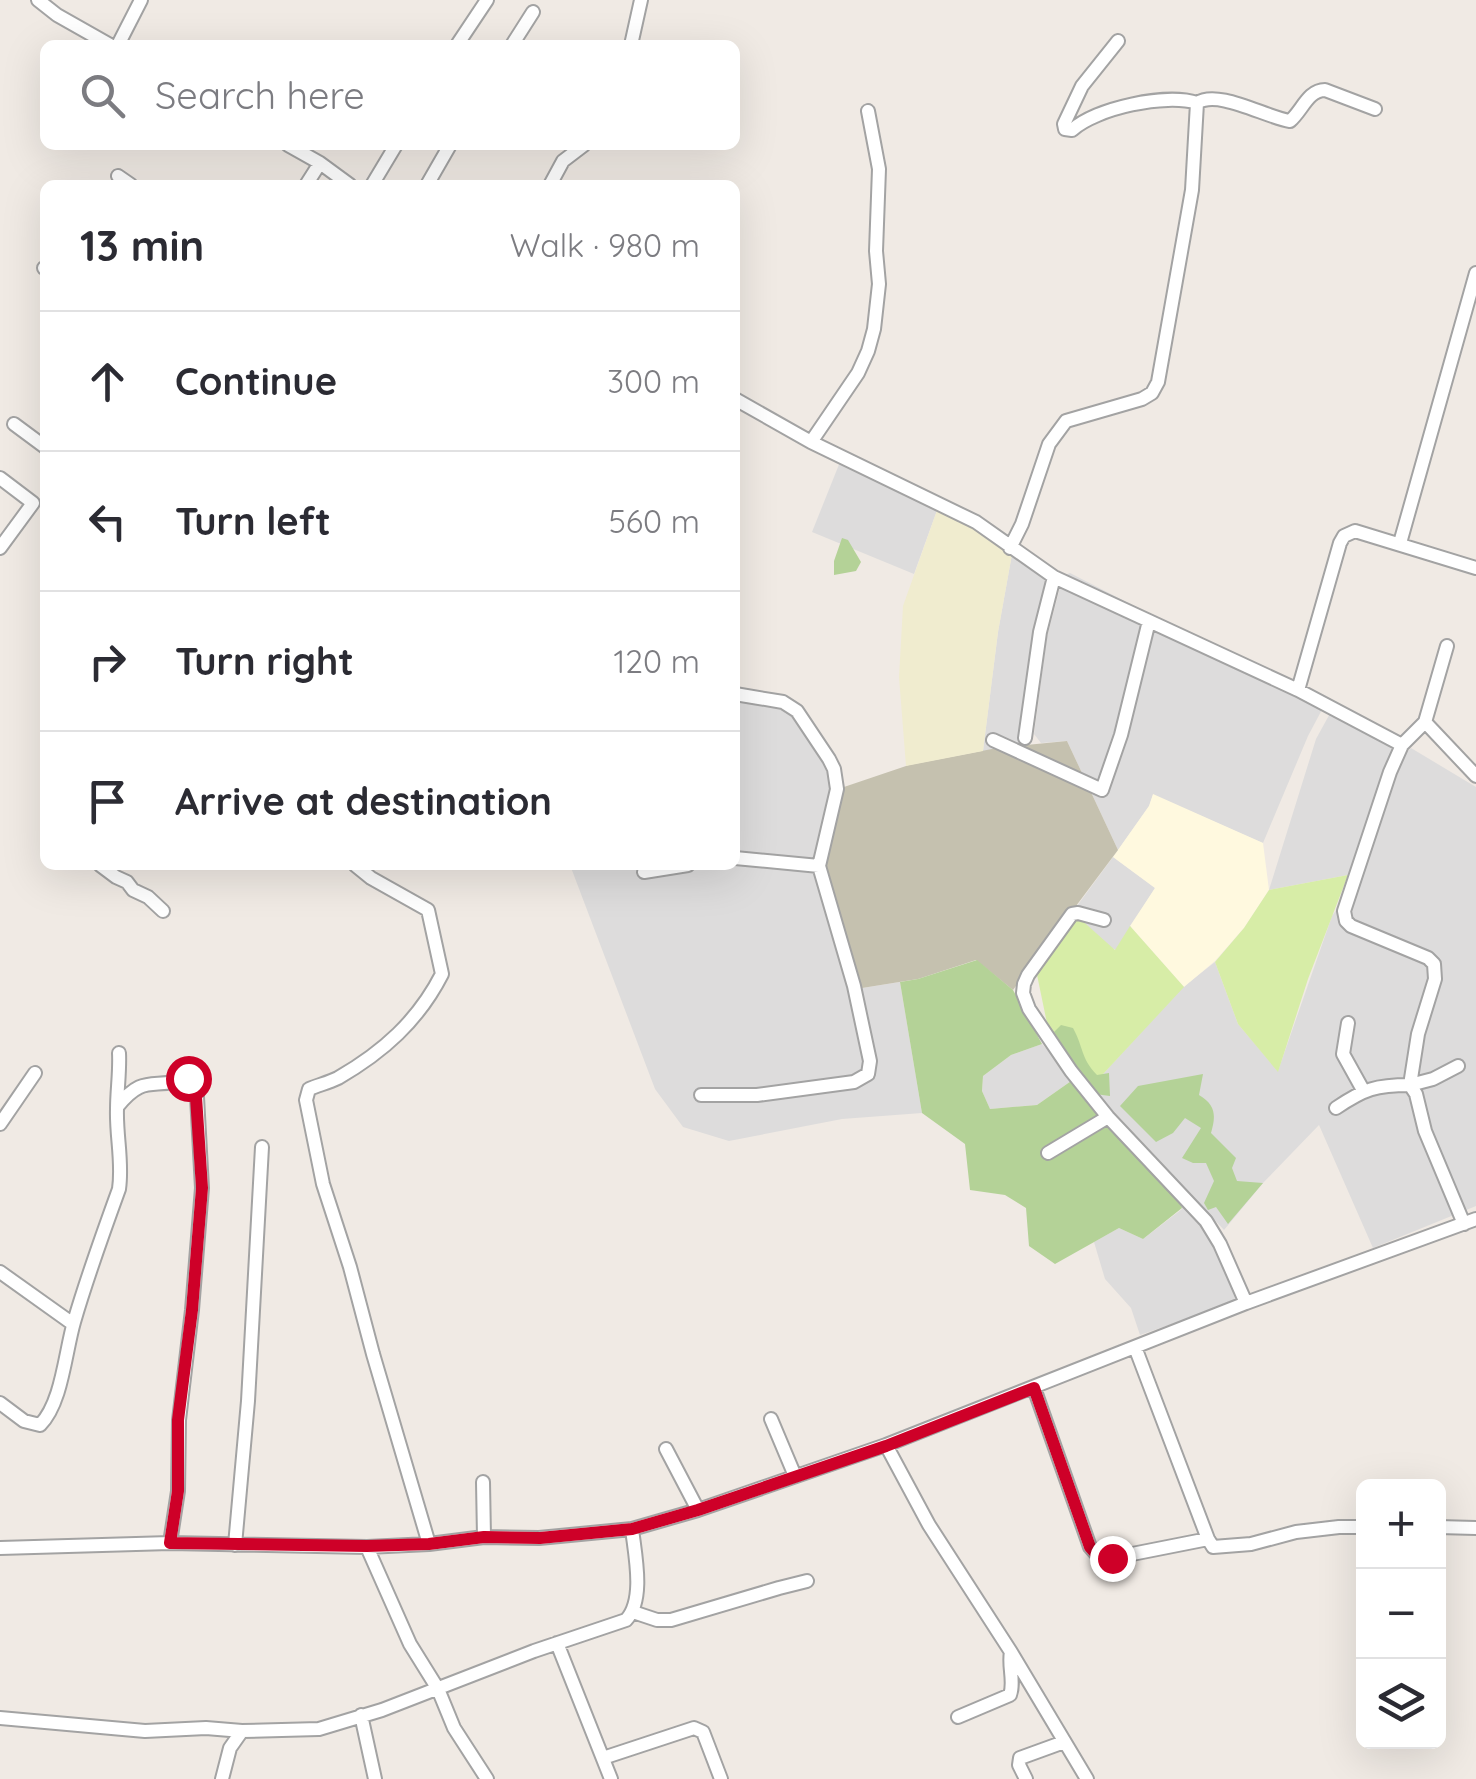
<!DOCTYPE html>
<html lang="en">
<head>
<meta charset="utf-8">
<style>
  :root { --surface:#fff; --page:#f2f2f3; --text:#2b2b33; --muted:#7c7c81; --line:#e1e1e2 }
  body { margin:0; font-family:Quicksand,sans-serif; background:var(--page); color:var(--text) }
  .controls { position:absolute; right:30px; bottom:30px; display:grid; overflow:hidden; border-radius:15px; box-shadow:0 10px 40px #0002 }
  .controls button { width:90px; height:90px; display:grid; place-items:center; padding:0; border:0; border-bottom:2px solid var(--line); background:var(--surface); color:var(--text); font:50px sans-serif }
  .stop { position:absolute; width:30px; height:30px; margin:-22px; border:8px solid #ce0028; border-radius:50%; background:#fff }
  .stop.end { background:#ce0028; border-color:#fff; box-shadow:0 2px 10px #0008 }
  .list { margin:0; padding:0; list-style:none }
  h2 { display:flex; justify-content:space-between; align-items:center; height:130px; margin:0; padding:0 40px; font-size:42px }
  h2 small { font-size:32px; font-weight:400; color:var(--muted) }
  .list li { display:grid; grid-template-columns:65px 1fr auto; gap:30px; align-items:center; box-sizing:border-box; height:140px; padding:0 40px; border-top:2px solid var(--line) }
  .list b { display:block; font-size:38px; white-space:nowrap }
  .list em { font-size:32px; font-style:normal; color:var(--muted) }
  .icon { flex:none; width:55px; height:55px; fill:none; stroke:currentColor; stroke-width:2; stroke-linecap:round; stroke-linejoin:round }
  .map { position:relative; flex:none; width:1476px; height:1779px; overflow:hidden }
  .search { position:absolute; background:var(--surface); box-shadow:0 10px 40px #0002; left:40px; top:40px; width:700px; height:110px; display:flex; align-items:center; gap:25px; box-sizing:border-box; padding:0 35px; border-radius:15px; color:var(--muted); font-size:38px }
  .panel { position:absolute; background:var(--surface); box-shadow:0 10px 40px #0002; left:40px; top:180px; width:700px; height:690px; border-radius:15px }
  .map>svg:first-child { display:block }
  .residential { fill:#dddcdc }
  .education { fill:#fff9df }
  .construction { fill:#c5c1af }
  .farmland { fill:#f0eccf }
  .grass { fill:#d7eda7 }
  .forest { fill:#b4d297 }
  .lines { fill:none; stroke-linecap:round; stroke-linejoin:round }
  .minor-casing { stroke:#a3a3a3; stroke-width:16 }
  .minor { stroke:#fff; stroke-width:12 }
  .route { stroke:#ce0028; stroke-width:12 }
</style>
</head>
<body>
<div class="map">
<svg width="1476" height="1779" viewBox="0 0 1476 1779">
  <rect width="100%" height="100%" fill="#f0eae4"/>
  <path class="residential" d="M844,452l96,50 -26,72 -102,-42z
    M1014,543l40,25 -16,66 -16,111 -39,6 15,-119z
    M1070,573l255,131 -17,32 -45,107 -110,-48 -4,11 -31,44 -51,-109 -26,2 -7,-9 13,-97 16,-61z
    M735,689l45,8 53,73 2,22 -16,72 37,129 6,-5 38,-6 22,131 -80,6 -113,22 -46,-14 -28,-38 -85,-224h165z
    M1333,708l72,38 -4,12 10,-10 65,39v419l-103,42 -54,-123 -56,58 -39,47 -133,-143 92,-100 32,-25 23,62 40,47 54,-155 13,-18 32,-91 -29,68 -79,15 47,-151z
    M1113,857l42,31 -39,62 -53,-25z
    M1042,1044l32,35 -37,26 -47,4 -8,-18 1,-15 28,-21z
    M1179,1196l30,31 35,72 -104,36 -9,-27 -26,-29 -11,-37 25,-14 24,11 39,-30z"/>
  <path class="education" d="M1153,794l110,49 6,47 -25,38 -29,33 -31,26 -54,-61 25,-38 -42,-31 36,-51z"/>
  <path class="construction" d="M1067,741l51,109 -105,140 -37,-30 -58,19 -56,9 -40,-120 19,-80 68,-23 88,-17z"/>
  <path class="farmland" d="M940,502l74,41 -16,89 -15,119 -77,15 -7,-89 4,-71z"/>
  <path class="grass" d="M1348,875l-40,104 -30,93 -40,-48 -23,-62 29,-34 25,-38z
    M1077,916l38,34 15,-24 54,61 -93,100 -43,-59 -12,-58z"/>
  <path class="forest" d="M842,538l6,2 13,22 -5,9 -22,4v-14z
    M977,960l36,30 29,54 -31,11 -28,21 -1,15 8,18 47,-4 37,-26 105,117 3,12 -39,31 -24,-11 -64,36 -26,-18 -3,-38 -21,-13 -35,-5 -5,-46 -43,-31 -22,-131 18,-3z
    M1061,1025l12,3c11,20 7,29 24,47l12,-2 1,23 -15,-2 -41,-62z
    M1203,1074l-4,21c17,10 17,21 12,38l25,25 -4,10 5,13 26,2 -35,41 -12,-17 -8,3 -4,-7 10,-22 -8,-18h-13l-11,-5 19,-30 -16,-10 -12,15 -17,9 -36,-36 18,-20z"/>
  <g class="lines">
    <defs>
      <path id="minor" d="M38,0l19,15 53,30
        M118,45l23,-45
        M457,45l30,-45
        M512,45l21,-33
        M631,45l10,-45
        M1197,103c21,-14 68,14 93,18 12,-10 18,-31 35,-31l50,19
        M288,145l32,18 30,22
        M118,176l13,9
        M306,185l14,-22
        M372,185l24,-40
        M427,185l23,-40
        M550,185l13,-24 21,-16
        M44,268h1
        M735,399l76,43 165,80 78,55 244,113 104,55 23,-23 51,54
        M14,424l31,23
        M811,442l47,-69 10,-22 6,-22 5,-45 -3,-33 3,-82 -11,-58
        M0,478l33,25 -33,45
        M1400,543l76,-270
        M1010,548l12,-24 27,-80 17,-23 76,-22 10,-6 6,-11 34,-192 5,-87c-31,-10 -101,5 -125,27l-7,-1 -1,-5 18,-38 36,-45
        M1298,690l42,-147 4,-7 11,-5 121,37
        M735,694l48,8 14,9 32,48 5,10 3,20 -18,77 -84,-8
        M1425,722l22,-76
        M1025,738l15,-106 14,-55
        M993,740l109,50 19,-55 28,-114
        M1402,745l-12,27 -46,139 2,10 5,5 77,32 6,6 1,15 -17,55 -8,51 23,-6 25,-13
        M100,865l16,12 11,5 6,8 15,7 15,14
        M355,865l16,13 57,32 14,64c-24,47 -59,78 -104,104 -10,5 -20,7 -29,11l-3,11 17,84 27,83 23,87 56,190
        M644,872l44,-7
        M1104,920l-26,-7 -6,1 -44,61 -4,9 -1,9 6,16 42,62 37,46 98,104 14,23 26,59
        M1348,1023l-5,31 20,36
        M701,1095h56l97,-13 14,-8 2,-13 -16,-75 -35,-120
        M117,1107c28,-35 36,-16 71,-29l3,1 6,18 5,91 -10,122 -13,110 -1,71 -8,52
        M1336,1108c28,-19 40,-23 74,-23l6,9 9,37 39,93
        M0,1124l35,-51
        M1048,1153l60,-36
        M0,1272l73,52
        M1135,1347l73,192
        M1034,1388l56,159 8,9 14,2 96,-19 5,8 38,-3 45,-12 43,-5h25
        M0,1403l24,18 16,4c22,-22 25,-72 34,-103 13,-45 29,-89 45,-133 4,-27 -3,-53 -2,-80 0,-19 3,-37 2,-56
        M771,1419l24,57
        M886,1445l43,80 82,127 76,127
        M666,1449l32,61
        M483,1482l1,55
        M1438,1527l38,1
        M235,1545l13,-144 14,-254
        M367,1547l43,97 28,45 16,39 33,51
        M0,1548l170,-5 197,4 62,-3 55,-7 55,1 93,-9 66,-19 188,-65 360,-142 230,-84
        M633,1612l24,8h14l108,-32 28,-7
        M557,1643l54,136
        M361,1715l14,64
        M958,1717l52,-22c5,-13 -2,-29 1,-43
        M0,1718l145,13 61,-3 36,3 77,-2 63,-19 152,-59 92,-31c19,-20 9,-65 6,-91
        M603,1758l91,-30 9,4 18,47
        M222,1779l8,-31 12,-17
        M1026,1779l-7,-14 1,-7 44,-16"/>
    </defs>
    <use href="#minor" class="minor-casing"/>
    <use href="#minor" class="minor"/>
  </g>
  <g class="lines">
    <path class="route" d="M188,1078l3,2 5,17 6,91 -10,122 -14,110v71l-8,52 197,3 62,-2 55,-7 56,1 92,-9 66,-19 188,-64 148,-58 56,159 8,9 14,2"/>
  </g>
</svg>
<div class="controls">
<button>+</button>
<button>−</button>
<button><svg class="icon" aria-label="layers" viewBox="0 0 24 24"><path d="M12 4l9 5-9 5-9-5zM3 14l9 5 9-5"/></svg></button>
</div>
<div class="stop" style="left:188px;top:1078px"></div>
<div class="stop end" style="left:1112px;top:1558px"></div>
<div class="search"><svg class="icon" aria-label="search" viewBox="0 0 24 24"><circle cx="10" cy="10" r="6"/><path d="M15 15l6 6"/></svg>Search here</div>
<section class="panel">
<h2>13 min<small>Walk · 980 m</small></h2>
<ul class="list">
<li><svg class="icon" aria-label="ahead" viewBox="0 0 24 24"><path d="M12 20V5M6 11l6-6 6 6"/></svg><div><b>Continue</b></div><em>300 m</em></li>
<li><svg class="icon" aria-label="left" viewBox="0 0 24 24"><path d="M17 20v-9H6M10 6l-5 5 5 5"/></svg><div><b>Turn left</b></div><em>560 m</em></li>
<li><svg class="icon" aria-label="right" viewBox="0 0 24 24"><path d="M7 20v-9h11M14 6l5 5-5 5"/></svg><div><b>Turn right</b></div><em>120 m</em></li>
<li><svg class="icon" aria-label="arrive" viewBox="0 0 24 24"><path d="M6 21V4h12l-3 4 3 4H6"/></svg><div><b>Arrive at destination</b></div></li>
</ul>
</section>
</div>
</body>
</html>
